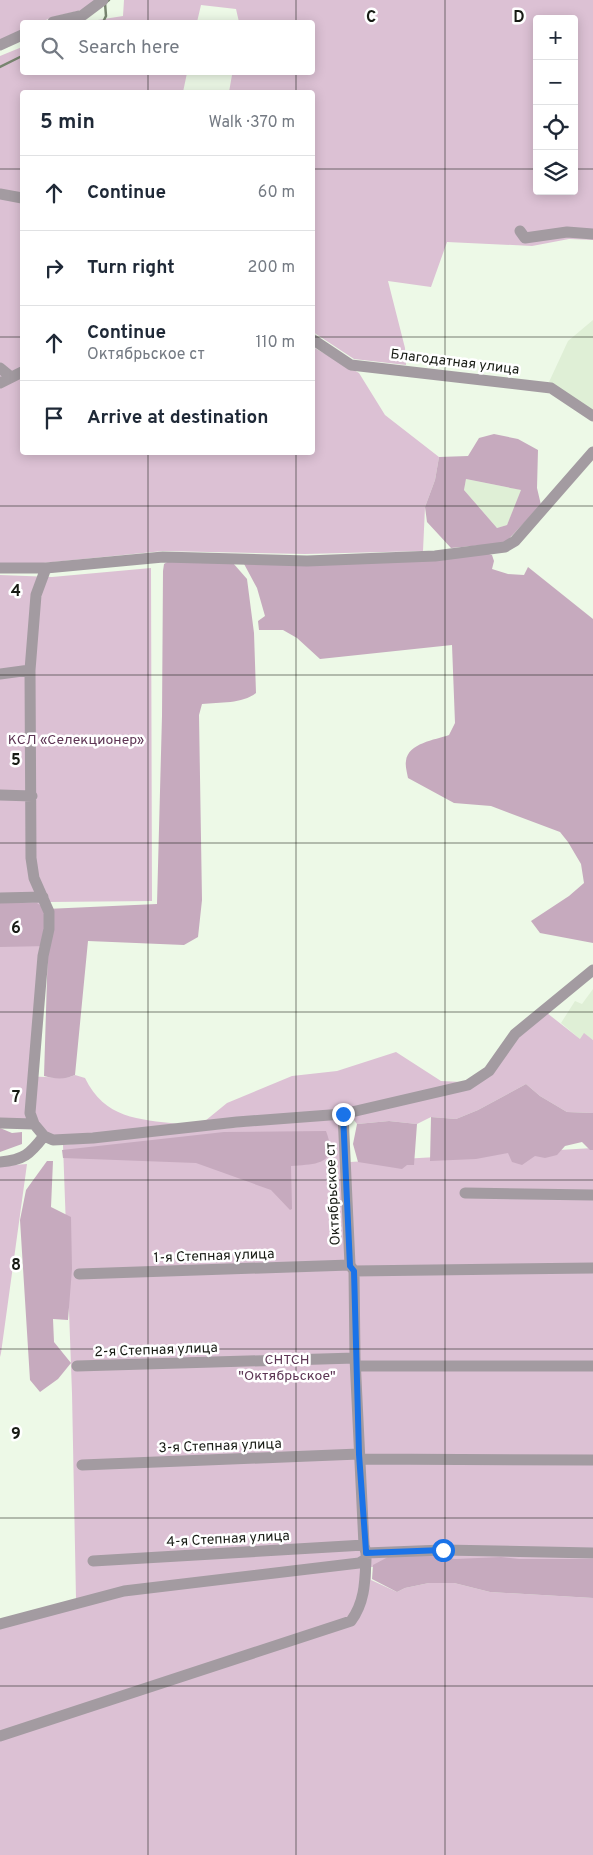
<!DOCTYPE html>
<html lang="en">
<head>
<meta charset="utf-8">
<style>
  :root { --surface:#fff; --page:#f6f6f7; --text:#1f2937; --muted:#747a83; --line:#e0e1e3 }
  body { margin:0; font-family:Overpass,sans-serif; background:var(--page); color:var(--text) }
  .controls { position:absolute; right:15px; top:15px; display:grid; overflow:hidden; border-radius:5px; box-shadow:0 2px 12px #0003 }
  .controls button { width:45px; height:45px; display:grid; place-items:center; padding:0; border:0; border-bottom:1px solid var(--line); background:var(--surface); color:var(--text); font:25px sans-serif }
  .stop { position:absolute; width:15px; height:15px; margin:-11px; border:4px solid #1a73e8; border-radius:50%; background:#fff }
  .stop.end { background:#1a73e8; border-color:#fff; box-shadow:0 1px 5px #0008 }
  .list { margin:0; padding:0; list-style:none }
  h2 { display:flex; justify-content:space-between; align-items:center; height:65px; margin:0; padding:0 20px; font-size:21px }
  h2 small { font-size:16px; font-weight:400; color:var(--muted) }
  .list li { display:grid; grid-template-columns:32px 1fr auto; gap:15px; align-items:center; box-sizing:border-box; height:75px; padding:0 20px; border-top:1px solid var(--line) }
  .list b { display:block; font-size:19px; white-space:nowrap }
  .list p { margin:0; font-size:16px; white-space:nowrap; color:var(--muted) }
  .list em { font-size:16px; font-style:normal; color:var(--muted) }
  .icon { flex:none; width:28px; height:28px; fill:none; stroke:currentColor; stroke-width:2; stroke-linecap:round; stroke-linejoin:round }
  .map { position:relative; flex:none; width:593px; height:1855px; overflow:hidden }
  .search { position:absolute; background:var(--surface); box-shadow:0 2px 12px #0003; left:20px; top:20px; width:295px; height:55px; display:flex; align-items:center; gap:12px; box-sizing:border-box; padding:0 18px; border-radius:5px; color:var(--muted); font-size:19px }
  .panel { position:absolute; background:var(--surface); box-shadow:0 2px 12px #0003; left:20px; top:90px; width:295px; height:365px; border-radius:5px }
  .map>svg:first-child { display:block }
  .built { fill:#dfefd6 }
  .green { fill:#dcc1d4; fill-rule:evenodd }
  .forest { fill:#c6aabe; fill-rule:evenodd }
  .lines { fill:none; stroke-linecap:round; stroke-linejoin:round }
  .stream { stroke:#788570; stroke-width:2.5 }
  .minor { stroke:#a39ba1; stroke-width:11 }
  .route { stroke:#1a73e8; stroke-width:6 }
  .grid { fill:none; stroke:#171b14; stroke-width:1; stroke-opacity:0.55 }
  .labels { text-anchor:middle; stroke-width:5; stroke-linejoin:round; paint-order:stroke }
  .street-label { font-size:14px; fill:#171b14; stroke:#fff }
  .park-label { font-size:14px; fill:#5d3554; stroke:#fff }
  .grid-label { font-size:16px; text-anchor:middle; font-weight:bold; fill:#171b14; stroke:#fff; stroke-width:5; stroke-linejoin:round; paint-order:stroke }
</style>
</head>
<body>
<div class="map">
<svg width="593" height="1855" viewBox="0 0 593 1855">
  <rect width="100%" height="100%" fill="#edf9e7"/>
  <path class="built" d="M593,320v92l-44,-30 19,-41z
    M466,479l56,11 -15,35 -10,3 -33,-38z
    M593,989v51l-9,-6 -3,6 -20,-17 14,-22 7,3z"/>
  <path class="green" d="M0,0h95l-9,9 -33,8 -12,5h-19v10l-22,10z
    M124,0h469v240l-24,-1 -37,7 -85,-4 -16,45 -43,-6 17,67 1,17 -52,-6 -41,-27 -1,-240h-83l3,-17 11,-2 69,-1v-50h-73l-3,-13 -35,-4 -4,17h-112l38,-6zM537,19h37v172h-37z
    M22,47v25l165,1 -4,19h-161v360h290l1,-105 46,26 26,42 54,42 -4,23 -10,27 -2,44 -118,3 -142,-3 -120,12h-43v-507z
    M151,568l1,333 -103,1 -21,218 -28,1v-546l52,2z
    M547,1013l33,26 4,-6 9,7v73l-26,-1 -27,-16 -14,-12 -48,26 -22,9 -25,-2 -14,7 -28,-3 -32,3 -7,-9 119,-28 48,-51z
    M396,1052l45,29 21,1 -120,28 -137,11 22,-18 65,-27 45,-5z
    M75,1075l10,3c20,41 53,41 93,46l-86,11 -38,1 -8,-3 -8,-9 -4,-11 2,-36c14,-1 25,4 39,-2z
    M346,1116l4,46 243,-14v421l-222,-2v13l26,12 8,-4 24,-5h25l36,9 103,6v257h-593v-231l76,-25 -4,-206 -9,-248z
    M27,1164l-26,189 -1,4v-191z"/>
  <path class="forest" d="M494,434l24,5 20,11 -1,38 4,17 -36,38 -54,5 -24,-26 -2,-15 10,-27 4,-23 29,-1 11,-18zM466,479l55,11 -14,35 -10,3 -33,-38z
    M483,552l9,3 2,6 -2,8 16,5 16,1 4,-8 65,52v324l-53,-10 -9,-12 38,-25 15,-13 -3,-19 -13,-22 -8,-10 -69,-26 -37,-3 -46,-25c-1,-6 -3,-12 -2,-17 2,-18 29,-21 43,-26l6,-12 -3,-78 -132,14 -23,-21 -14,-8h-24l-1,-9 7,-5 -8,-28 -14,-26z
    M169,561l64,2 14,16 7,54 2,60c-14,11 -36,9 -54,11l-3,11 3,185 -4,37 -14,8 -96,-4 -13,134c-11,5 -20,4 -31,1l4,-130 -48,1v-44h37l9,6 111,-5 5,-188 1,-145 1,-7z
    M526,1084l14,12 27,16 26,1v37h-3l-8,-8 -17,4 -8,9 -12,3 -10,-2 -13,9 -10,-3 -4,-9 -32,6 -46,2 1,-44 25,2 22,-9z
    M389,1121l28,3 -3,41h-7l-5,4 -44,-7 -5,-18 4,-20z
    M0,1128l12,5 10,-1v12l-22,8z
    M326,1131c13,34 -9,33 -35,35l1,43 -2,1 -19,-20 -75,-27 -133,-5 -1,-8 162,-18z
    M47,1161h6l-2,46 20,10 1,52 -4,51 -15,-1 1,23 17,21 -13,16 -18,13 -10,-12 -10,-160 6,-30z
    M435,1553l7,4 13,2 46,-2 18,2h74v39l-103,-6 -36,-9h-25l-24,5 -8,4 -25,-13 1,-14 15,-8z"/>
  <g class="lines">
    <path class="stream" d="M103,22l3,-6 -1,-13 4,-3
      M0,67l22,-11"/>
    <path class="minor" d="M53,22l30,-7 20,-15
      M0,45l22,-10
      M0,194l22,4
      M520,231l5,7 42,-6 26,2
      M312,339l39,26 200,23 42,28
      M0,368l11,9
      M0,383l22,-11
      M593,452l-78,89 -10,6 -70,9 -128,5 -144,-4 -117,11 -10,27 -6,75 1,188 3,20 15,34v17l-6,27 -13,157 4,11 10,12 9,4 40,-2 144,-16 106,-8 125,-29 21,-14 26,-37 78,-64
      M0,568h46
      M0,674l30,-4
      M0,795l32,1
      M0,898l43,-1
      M343,1114l7,151 4,6 1,87 9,187 2,8 77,-3 150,3
      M0,1123l34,1
      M0,1162c24,-2 30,-8 44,-26
      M465,1193l128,2
      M354,1271l239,-3
      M79,1274l271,-9
      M77,1366l278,-8
      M356,1366h237
      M360,1459l233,1
      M82,1465l277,-11
      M93,1561l271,-16
      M0,1624l124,-33 235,-28 7,-4v-5
      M0,1736l351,-115c14,-19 14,-40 15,-62"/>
  </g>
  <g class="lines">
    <path class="route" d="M343,1114l7,152 4,5 5,183 7,97v2l77,-3"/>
  </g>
  <path class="grid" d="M148,0v22M296,0v22M445,0v1855M148,72v20M296,72v20M0,169h22M312,169h225M574,169h19M0,337h22M312,337h281M148,452v1403M296,452v1403M0,506h593M0,675h593M0,843h593M0,1012h593M0,1180h593M0,1349h593M0,1518h593M0,1686h593"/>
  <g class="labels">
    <g class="street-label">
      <text transform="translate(455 361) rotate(7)" y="5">Благодатная улица</text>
      <text transform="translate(332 1194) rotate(-93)" y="5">Октябрьское ст</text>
      <text transform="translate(214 1255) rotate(-2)" y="5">1-я Степная улица</text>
      <text transform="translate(156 1349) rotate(-2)" y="5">2-я Степная улица</text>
      <text transform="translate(220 1445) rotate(-2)" y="5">3-я Степная улица</text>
      <text transform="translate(228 1538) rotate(-3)" y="5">4-я Степная улица</text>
    </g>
    <g class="park-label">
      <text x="76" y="744">КСЛ «Селекционер»</text>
      <text x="287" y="1364">СНТСН<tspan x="287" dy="16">"Октябрьское"</tspan></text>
    </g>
  </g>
  <g class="grid-label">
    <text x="371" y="22">C</text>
    <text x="519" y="22">D</text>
    <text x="16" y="596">4</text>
    <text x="16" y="765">5</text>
    <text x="16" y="933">6</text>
    <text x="16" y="1102">7</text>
    <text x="16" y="1270">8</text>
    <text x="16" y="1439">9</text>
  </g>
</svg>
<div class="controls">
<button>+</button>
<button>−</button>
<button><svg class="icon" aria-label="locate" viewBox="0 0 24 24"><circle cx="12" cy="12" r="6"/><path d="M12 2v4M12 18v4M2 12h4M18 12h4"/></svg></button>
<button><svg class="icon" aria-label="layers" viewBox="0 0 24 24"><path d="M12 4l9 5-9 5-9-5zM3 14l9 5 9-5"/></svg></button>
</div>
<div class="stop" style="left:443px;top:1550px"></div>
<div class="stop end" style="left:343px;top:1114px"></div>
<div class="search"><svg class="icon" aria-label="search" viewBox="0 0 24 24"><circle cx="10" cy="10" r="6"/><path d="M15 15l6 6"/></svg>Search here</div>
<section class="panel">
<h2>5 min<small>Walk · 370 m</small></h2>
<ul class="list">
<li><svg class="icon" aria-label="ahead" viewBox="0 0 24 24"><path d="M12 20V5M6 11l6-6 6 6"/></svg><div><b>Continue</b></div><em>60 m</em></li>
<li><svg class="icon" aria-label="right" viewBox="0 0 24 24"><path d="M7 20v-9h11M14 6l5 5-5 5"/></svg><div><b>Turn right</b></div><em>200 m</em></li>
<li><svg class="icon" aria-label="ahead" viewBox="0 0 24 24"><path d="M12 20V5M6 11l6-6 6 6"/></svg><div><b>Continue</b><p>Октябрьское ст</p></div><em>110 m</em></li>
<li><svg class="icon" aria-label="arrive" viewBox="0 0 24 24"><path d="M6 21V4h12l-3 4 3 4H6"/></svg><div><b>Arrive at destination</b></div></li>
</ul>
</section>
</div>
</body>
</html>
